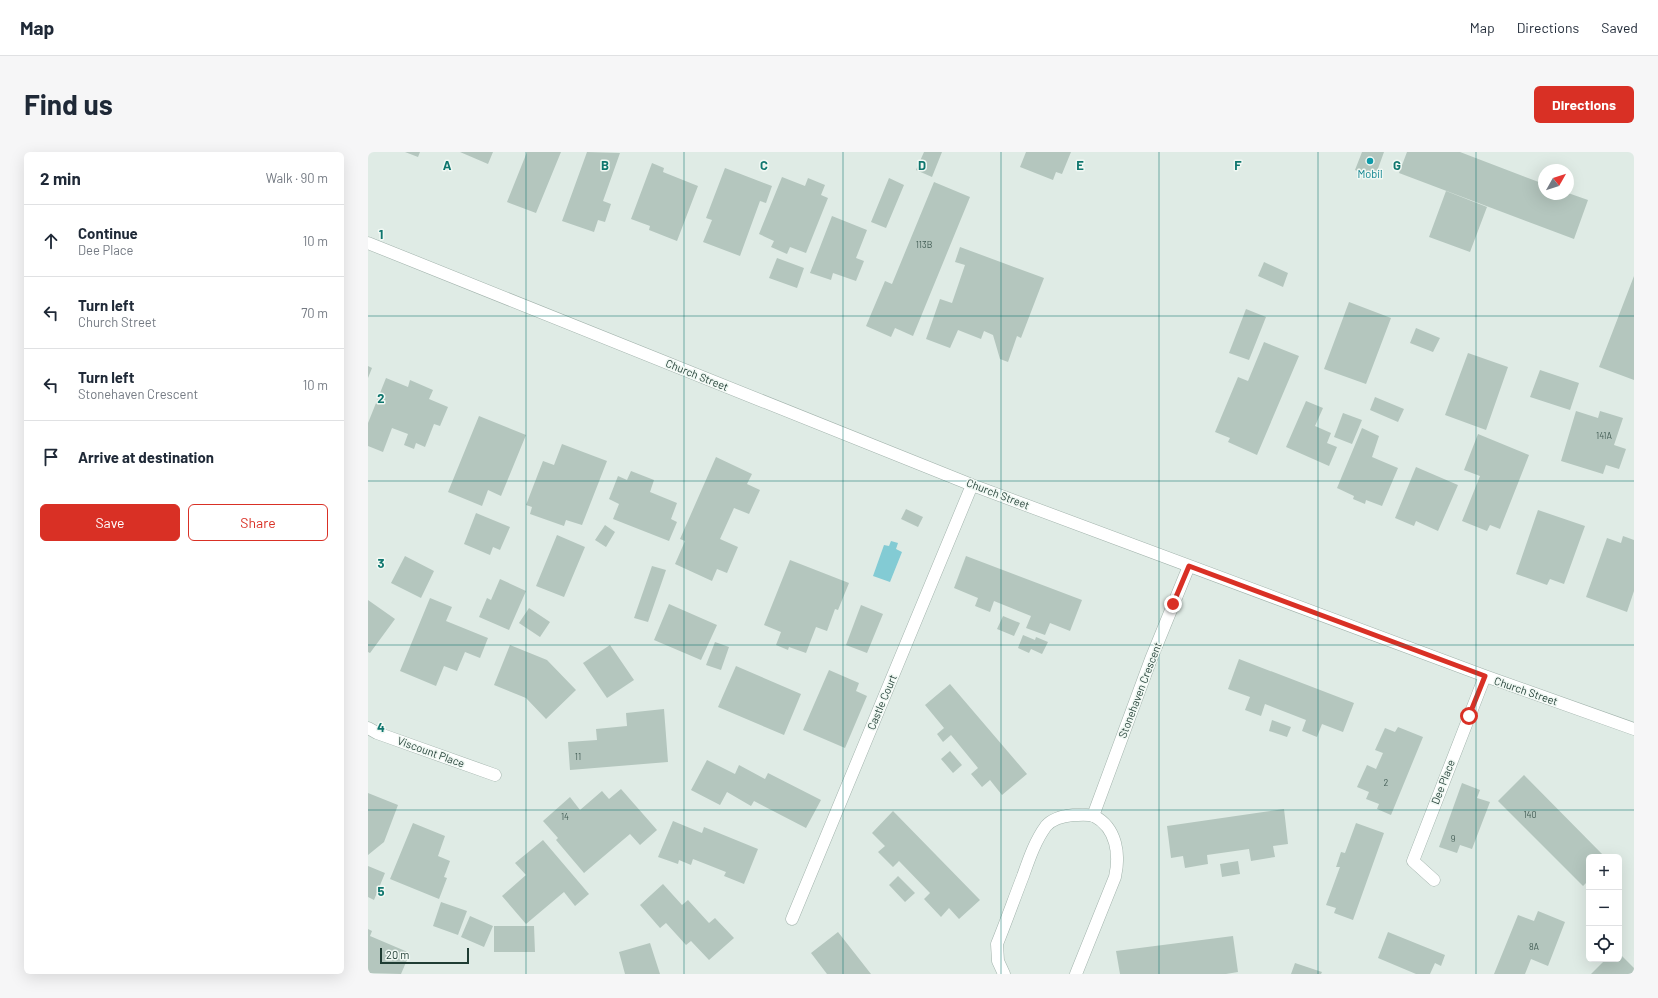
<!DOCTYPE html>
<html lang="en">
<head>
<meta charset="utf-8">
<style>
  :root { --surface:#fff; --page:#f6f6f7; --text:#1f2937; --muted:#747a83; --line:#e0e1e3; --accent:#d93025 }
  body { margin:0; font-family:Barlow,sans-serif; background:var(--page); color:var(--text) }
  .controls { position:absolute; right:12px; bottom:12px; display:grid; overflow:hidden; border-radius:6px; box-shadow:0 4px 16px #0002 }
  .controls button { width:36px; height:36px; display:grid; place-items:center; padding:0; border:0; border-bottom:1px solid var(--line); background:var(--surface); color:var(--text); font:20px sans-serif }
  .compass { position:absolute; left:1170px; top:12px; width:36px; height:36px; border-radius:50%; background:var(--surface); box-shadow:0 4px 16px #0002; rotate:51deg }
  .scale { position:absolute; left:12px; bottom:10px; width:89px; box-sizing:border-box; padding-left:4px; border:2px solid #1f3c33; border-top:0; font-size:11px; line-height:14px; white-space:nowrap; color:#1f3c33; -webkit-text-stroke:3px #f0f8f3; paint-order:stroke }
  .stop { position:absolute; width:12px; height:12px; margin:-9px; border:3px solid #d93025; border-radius:50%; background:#fff }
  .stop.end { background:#d93025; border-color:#fff; box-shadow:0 1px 4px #0008 }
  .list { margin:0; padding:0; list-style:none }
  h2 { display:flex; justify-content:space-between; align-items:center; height:52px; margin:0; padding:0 16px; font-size:17px }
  h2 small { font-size:13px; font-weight:400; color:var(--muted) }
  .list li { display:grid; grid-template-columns:26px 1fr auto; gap:12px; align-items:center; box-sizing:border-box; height:72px; padding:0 16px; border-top:1px solid var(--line) }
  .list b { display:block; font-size:15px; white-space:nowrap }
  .list p { margin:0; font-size:13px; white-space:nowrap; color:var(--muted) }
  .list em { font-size:13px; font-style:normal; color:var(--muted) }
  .actions { display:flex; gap:8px; padding:12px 16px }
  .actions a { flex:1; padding:9px 0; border:1px solid var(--accent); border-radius:6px; text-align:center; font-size:14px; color:var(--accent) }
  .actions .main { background:var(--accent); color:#fff }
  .icon { flex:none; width:22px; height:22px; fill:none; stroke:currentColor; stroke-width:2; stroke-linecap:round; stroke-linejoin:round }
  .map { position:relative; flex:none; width:1266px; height:822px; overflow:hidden; border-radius:6px }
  header { display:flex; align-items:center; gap:24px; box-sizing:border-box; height:56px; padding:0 20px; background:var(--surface); border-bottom:1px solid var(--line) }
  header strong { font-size:19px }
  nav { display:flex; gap:22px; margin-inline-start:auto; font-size:14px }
  .intro { display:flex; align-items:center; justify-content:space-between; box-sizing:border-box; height:96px; padding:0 24px }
  h1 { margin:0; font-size:28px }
  .button { padding:10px 18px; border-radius:6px; background:var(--accent); color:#fff; font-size:14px; font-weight:700 }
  main { display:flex; gap:24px; padding:0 24px }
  aside { flex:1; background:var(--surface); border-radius:6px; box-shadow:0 4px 16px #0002 }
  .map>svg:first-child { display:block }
  .water { fill:#83cbd4 }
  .building { fill:#b4c6be }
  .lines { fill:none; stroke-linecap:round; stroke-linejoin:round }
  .minor-casing { stroke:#a2b3ac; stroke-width:13 }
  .minor { stroke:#fff; stroke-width:12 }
  .route { stroke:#d93025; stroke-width:5 }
  .grid { fill:none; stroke:#0f766e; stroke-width:1; stroke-opacity:0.55 }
  .culture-dot { fill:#0f9aa8; stroke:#f0f8f3; stroke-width:1.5 }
  .labels { text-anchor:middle; stroke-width:3; stroke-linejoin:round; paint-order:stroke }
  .number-label { font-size:9px; fill:#445e56 }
  .culture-label { font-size:11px; fill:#0d838f; stroke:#f0f8f3 }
  .street-label { font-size:11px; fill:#1f3c33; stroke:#f0f8f3 }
  .grid-label { font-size:13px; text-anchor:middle; font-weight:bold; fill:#0f766e; stroke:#f0f8f3; stroke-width:3; stroke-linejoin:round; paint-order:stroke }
</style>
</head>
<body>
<header>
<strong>Map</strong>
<nav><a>Map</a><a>Directions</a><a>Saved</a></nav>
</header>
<div class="intro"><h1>Find us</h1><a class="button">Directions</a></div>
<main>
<aside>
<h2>2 min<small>Walk · 90 m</small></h2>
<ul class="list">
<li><svg class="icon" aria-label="ahead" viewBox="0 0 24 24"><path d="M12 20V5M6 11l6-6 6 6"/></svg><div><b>Continue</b><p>Dee Place</p></div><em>10 m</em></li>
<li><svg class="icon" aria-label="left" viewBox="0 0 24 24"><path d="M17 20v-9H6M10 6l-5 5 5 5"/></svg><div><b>Turn left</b><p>Church Street</p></div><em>70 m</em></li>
<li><svg class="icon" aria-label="left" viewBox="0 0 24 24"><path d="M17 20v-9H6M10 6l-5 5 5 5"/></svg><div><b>Turn left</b><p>Stonehaven Crescent</p></div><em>10 m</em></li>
<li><svg class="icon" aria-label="arrive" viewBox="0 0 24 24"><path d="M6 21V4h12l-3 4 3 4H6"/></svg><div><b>Arrive at destination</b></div></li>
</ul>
<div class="actions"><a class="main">Save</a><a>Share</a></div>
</aside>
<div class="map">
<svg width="1266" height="822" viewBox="0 0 1266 822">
  <rect width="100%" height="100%" fill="#dfebe5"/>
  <path class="water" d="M523,389l7,2 -2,6 6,3 -12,30 -17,-6 11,-31 5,1z"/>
  <path class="building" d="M37,0h15l-2,5z
    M92,0h33l-5,12z
    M159,0h34l-25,61 -29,-11z
    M219,0l33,1 -17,48 8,3 -6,18 -7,-2 -4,12 -32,-11z
    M556,0h18l-10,25 -16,-7z
    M658,0h45l-9,22 -6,-2 -3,8 -33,-13z
    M994,0h22l-9,25 -20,-7z
    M1039,0h53l84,32v10h24v-1l20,7 -14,39 -175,-66z
    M284,11l12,5 -1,4 35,14 -21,55 -28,-11 1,-4 -19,-7z
    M357,16l47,18 -6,17 -6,-2 -20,55 -37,-14 9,-22 -6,-2z
    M414,25l23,9 3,-8 17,7 -4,10 7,3 -22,55 -16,-6 -3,7 -16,-7 3,-6 -15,-7z
    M521,26l15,7 -18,43 -15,-6z
    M566,30l36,15 -57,139 -18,-8 -4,9 -25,-11 19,-45 7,3z
    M1078,39l41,16 -17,45 -41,-15z
    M464,64l35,14 -11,28 8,3 -8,20 -23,-8 -2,7 -21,-7z
    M592,95l84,31 -23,60 -4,-2 -9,26 -8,-3 -7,-24 -9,-4 -3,8 -23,-9 -8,18 -24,-9 14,-40 12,4 13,-38 -10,-3z
    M409,106l27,10 -7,20 -28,-10z
    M896,110l24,11 -5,14 -25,-11z
    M1266,124v104l-35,-13z
    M981,150l42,16 -25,66 -42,-15z
    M878,157l20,8 -17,43 -20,-7z
    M1048,176l24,10 -7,14 -23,-9z
    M896,190l35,14 -42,99 -29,-13 2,-4 -15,-6 23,-55 10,4z
    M1100,201l40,14 -22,63 -41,-15z
    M0,214l4,2 -4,10z
    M1172,218l39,13 -9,27 -40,-13z
    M18,226l22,9 2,-7 23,10 -4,9 19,8 -8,19 -6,-2 -9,23 -9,-4 -2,6 -10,-4 4,-11 -16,-6 -9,24 -15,-6v-23z
    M1007,245l29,12 -6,13 -28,-12z
    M938,249l17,7 -8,18 16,7 -4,10 10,4 -8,19 -43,-19z
    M1208,259l22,7 2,-7 23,7 -9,27 12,4 -7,20 -13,-4 -3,9 -42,-13z
    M975,261l19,7 -10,24 -18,-7z
    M111,264l47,19 -25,61 -13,-6 -6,16 -34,-14z
    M994,276l17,8 -7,21 26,11 -16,38 -16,-6 -1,4 -12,-5 1,-3 -17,-8z
    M1110,282l51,21 -29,74 -10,-4 -3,6 -25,-10 18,-45 -16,-6z
    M194,292l45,17 -25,64 -16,-5 -2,6 -34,-12 2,-7 -6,-2 17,-44 11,4z
    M348,305l36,17 -5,10 13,6 -11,24 -15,-6 -14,31 18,8 -11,26 -10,-4 -5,12 -37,-17 10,-23 -5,-2z
    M1048,315l42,18 -20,46 -22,-10 -2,5 -19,-8z
    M263,319l23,9 -4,12 27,11 -6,16 6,3 -8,19 -56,-22 6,-15 -10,-5 9,-23 9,4z
    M538,357l17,8 -5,10 -17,-8z
    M1170,358l47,16 -21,58 -14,-5 -3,6 -31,-11z
    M108,361l34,14 -10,23 -7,-3 -3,8 -26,-11z
    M237,373l10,7 -9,15 -11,-7z
    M189,383l28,12 -21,50 -28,-11z
    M1255,384l11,4v51l-7,21 -41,-15 21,-59 14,5z
    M37,404l29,15 -13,27 -30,-15z
    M598,404l116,44 -12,31 -20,-8 -5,12 -19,-7 5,-12 -37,-15 -4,11 -15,-6 3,-8 -24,-10z
    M422,408l59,23 -11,27 -3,-1 -8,22 -11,-4 -10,26 -17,-6 -1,3 -12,-5 5,-13 -17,-7z
    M284,414l14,4 -18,52 -14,-4z
    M132,427l26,12 -17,39 -30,-13 8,-19 4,2z
    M62,446l22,9 -6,14 42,17 -8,20 -15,-6 -8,19 -13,-5 -8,20 -36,-15z
    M0,448l27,19 -25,34 -2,-1z
    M301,452l48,21 -16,35 -47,-20z
    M493,453l22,9 -16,39 -21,-8z
    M161,456l21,14 -10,15 -21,-14z
    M635,464l17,7 -6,13 -17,-7z
    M655,483l12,5 1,-3 12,5 -6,12 -11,-5 -2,4 -11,-5z
    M347,490l14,5 -8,23 -15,-5z
    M142,493l37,15 29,30 -30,29 -20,-21 -32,-13z
    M242,493l24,35 -27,18 -24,-35z
    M871,507l115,44 -11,29 -21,-8 -5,13 -15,-6 4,-11 -41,-16 -4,12 -16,-6 5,-13 -22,-8z
    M368,514l65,28 -17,41 -66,-28z
    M461,518l30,13 -3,8 11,5 -22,52 -42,-18z
    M582,532l77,90 -25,21 -12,-15 -8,7 -11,-13 7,-6 -27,-33 -8,7 -6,-8 7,-6 -19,-23z
    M296,557l4,53 -98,8 -2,-28 29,-2 -1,-11 31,-3 -1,-13z
    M904,568l19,7 -4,10 -18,-6z
    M1030,575l25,10 -32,78 -14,-6 2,-5 -13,-5 3,-7 -12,-5 10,-22 9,4 7,-16 -8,-3 10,-22 10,4z
    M582,599l12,14 -9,8 -12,-14z
    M339,608l28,14 4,-9 26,14 3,-6 53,27 -15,28 -52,-27 -3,5 -24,-14 -7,13 -29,-15z
    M1156,623l81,82h-16v23l-6,6 -85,-85z
    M1094,631l18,7 -3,8 13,4 -18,47 -12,-4 -3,8 -18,-6z
    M253,637l36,41 -17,15 -10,-11 -46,39 -28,-33 2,-2 -15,-17 27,-24 10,13 22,-19 7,8z
    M0,641l30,12 -14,37 -16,13z
    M916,657l4,35 -15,2 2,11 -24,4 -2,-12 -42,6 1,9 -23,4 -2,-12 -12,2 -4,-32z
    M525,659l87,89 -21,19 -10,-11 -8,9 -17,-18 6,-6 -31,-32 -6,6 -15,-15 7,-6 -13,-13z
    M305,669l29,12 2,-6 54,22 -14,35 -20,-8 2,-4 -33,-13 -2,6 -12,-5 -1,4 -20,-7z
    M45,671l32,13 -7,20 12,5 -6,16 3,1 -8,21 -49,-20z
    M988,671l28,10 -31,87 -19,-7 2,-5 -10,-3 14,-38h-4l5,-15 4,1z
    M175,688l46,54 -14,12 -11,-14 -38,32 -24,-28 24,-21 -11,-12z
    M870,709l2,13 -18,3 -2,-13z
    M0,714l17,7 -11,27 -6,-3z
    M530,724l17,17 -10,9 -16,-17z
    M295,732l19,21 6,-5 21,23 6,-5 19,20 -25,22 -18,-19 -5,4 -20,-22 -6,5 -20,-23z
    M73,750l26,9 -9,24 -25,-9z
    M1170,759l27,11 -17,44 -17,-7 -6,15h-31l24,-59 16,6z
    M102,764l23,10 -9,21 -23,-10z
    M126,774h40l1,26h-41z
    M0,777l4,2 -2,5 40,17 -9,21 -33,-1z
    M470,780l33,42h-44l-16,-21z
    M1020,780l57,23 -4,11 -6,-3 -5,11h-14l-38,-16z
    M865,784l5,36 -12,2h-106l-4,-23z
    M282,791l10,31h-35l-6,-22z
    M1251,801l15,15v6h-43l15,-15h13z
    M927,811l27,9 -1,2h-30z"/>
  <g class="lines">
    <defs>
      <path id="minor" d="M0,91l604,242 513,191 149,53
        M0,576l9,5 118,42
        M725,664l58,-157 38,-93
        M1066,728l-21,-19 72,-185
        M424,767l180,-434
        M636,822l-6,-13 -1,-17c9,-22 17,-45 26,-68 6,-17 12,-35 23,-50 7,-8 17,-10 27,-11 6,0 16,-1 21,1 23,12 26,39 21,61l-39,97"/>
    </defs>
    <use href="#minor" class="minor-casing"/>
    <use href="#minor" class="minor"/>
  </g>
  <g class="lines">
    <path class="route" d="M805,452l16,-38 296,110 -16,40"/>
  </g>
  <path class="grid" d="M158,0v822M316,0v822M475,0v822M633,0v822M791,0v822M950,0v822M1108,0v822M0,164h1266M0,329h1266M0,493h1266M0,658h1266"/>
  <circle class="culture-dot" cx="1002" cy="9" r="4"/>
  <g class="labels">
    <g class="number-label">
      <text x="556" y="96">113B</text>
      <text x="1236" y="287">141A</text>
      <text x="210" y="608">11</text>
      <text x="1018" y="634">2</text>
      <text x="1162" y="666">140</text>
      <text x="197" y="668">14</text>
      <text x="1085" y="690">9</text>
      <text x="1166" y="798">8A</text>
    </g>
    <g class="culture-label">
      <text x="1002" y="26">Mobil</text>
    </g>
    <g class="street-label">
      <text transform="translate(329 223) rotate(22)" y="4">Church Street</text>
      <text transform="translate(630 342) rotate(21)" y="4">Church Street</text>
      <text transform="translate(772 538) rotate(-69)" y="4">Stonehaven Crescent</text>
      <text transform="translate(1158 539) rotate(19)" y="4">Church Street</text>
      <text transform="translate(514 550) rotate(-67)" y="4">Castle Court</text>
      <text transform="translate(63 600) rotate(20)" y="4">Viscount Place</text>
      <text transform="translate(1075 630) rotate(-69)" y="4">Dee Place</text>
    </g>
  </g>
  <g class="grid-label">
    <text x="79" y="18">A</text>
    <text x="237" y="18">B</text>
    <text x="396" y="18">C</text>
    <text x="554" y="18">D</text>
    <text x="712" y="18">E</text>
    <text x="870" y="18">F</text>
    <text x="1029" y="18">G</text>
    <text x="13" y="87">1</text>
    <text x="13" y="251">2</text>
    <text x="13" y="416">3</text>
    <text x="13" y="580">4</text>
    <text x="13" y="744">5</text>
  </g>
</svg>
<div class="controls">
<button>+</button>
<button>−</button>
<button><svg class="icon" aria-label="locate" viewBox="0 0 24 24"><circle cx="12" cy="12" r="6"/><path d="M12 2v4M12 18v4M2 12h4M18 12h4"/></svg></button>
</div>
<svg class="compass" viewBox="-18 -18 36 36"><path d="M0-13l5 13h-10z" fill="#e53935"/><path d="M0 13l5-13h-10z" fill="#747a83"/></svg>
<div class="scale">20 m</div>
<div class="stop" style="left:1101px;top:564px"></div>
<div class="stop end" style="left:805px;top:452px"></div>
</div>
</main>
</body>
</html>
